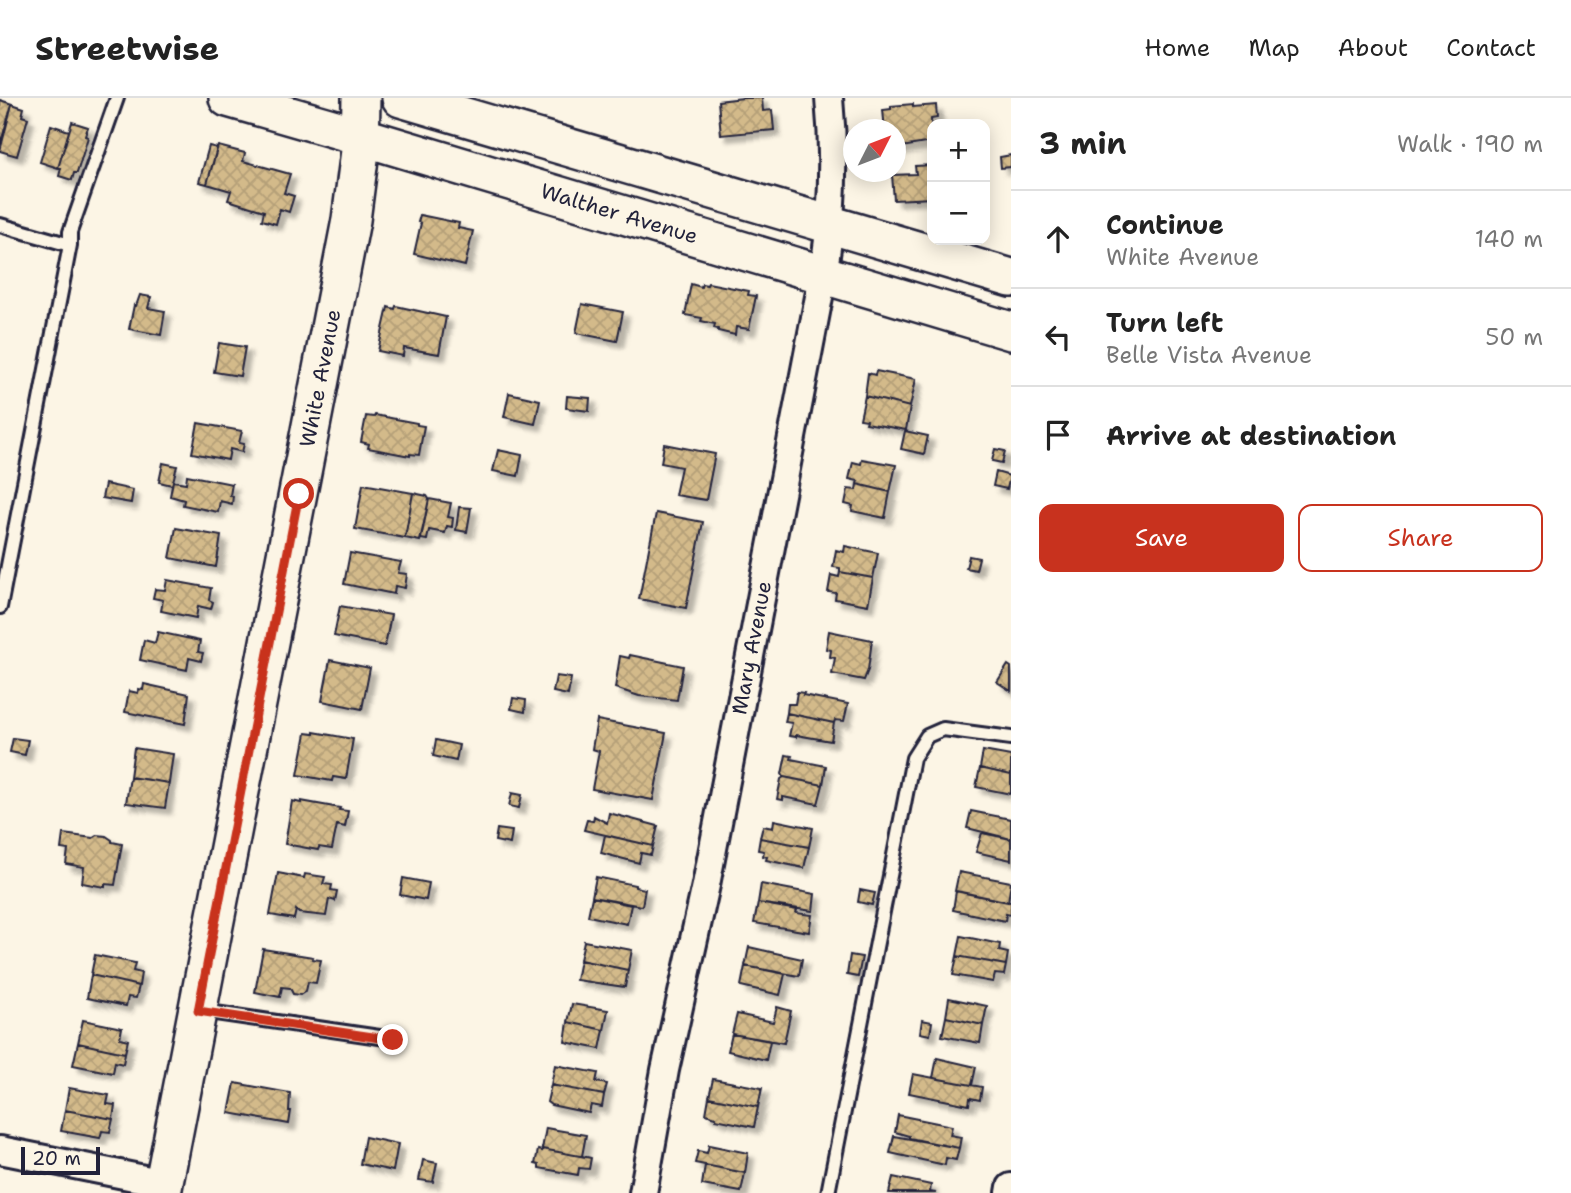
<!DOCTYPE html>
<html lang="en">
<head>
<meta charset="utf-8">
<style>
  :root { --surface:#fff; --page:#f2f2f2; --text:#222; --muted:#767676; --line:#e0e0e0; --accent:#c8321e }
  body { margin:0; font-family:"Shantell Sans",sans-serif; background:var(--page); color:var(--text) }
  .controls { position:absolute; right:21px; top:21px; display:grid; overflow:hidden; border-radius:14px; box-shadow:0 4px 18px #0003 }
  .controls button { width:63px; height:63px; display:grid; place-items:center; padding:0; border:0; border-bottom:2px solid var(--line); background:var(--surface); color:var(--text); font:35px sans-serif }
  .compass { position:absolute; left:843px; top:21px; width:63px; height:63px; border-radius:50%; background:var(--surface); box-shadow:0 4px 18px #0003; rotate:48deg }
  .scale { position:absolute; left:21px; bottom:18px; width:79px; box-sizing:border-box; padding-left:7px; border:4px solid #22223b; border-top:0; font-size:19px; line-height:24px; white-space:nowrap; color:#22223b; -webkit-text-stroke:5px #fcf5e5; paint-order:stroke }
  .stop { position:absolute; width:21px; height:21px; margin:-16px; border:5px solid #c8321e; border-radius:50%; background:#fff }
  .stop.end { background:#c8321e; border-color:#fff; box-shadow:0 2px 7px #0008 }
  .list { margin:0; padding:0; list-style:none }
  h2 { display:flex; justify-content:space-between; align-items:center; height:91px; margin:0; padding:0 28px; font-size:30px }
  h2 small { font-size:23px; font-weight:400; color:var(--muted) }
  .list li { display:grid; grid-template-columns:46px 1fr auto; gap:21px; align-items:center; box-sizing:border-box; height:98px; padding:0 28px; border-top:2px solid var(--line) }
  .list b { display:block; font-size:26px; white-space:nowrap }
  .list p { margin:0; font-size:23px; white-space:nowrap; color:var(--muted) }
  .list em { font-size:23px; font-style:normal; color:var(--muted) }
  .actions { display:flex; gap:14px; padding:21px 28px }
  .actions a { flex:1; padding:16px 0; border:2px solid var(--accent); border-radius:14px; text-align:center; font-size:24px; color:var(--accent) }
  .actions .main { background:var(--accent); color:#fff }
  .icon { flex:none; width:38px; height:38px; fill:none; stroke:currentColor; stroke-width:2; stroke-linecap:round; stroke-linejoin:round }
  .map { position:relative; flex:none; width:1011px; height:1095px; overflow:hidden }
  header { display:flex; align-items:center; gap:42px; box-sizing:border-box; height:98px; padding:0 35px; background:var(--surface); border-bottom:2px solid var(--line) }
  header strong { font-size:33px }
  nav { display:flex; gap:38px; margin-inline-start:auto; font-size:24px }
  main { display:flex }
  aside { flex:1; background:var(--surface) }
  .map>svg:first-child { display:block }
  .building { fill:url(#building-cross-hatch); stroke:#22223b; stroke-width:2; filter:url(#shadow) }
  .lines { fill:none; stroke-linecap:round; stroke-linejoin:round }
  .lane-casing { stroke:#22223b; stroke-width:18 }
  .street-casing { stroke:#22223b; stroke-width:32 }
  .secondary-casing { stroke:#22223b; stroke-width:42 }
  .lane { stroke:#fcf5e5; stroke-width:12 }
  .street { stroke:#fcf5e5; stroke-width:26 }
  .secondary { stroke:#fcf5e5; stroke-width:37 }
  .route { stroke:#c8321e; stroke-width:9 }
  .labels { text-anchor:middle; stroke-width:5; stroke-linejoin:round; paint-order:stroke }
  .street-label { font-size:21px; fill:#22223b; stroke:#fcf5e5 }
</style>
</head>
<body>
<header>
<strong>Streetwise</strong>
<nav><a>Home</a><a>Map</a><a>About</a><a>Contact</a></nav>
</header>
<main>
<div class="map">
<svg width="1011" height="1095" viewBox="0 0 1011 1095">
  <defs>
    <pattern id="building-cross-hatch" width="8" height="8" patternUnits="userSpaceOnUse" patternTransform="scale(1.75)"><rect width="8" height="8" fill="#d3ba8a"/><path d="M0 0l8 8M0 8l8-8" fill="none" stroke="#b5a078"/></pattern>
    <filter id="shadow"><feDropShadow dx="6" dy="6" stdDeviation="2" flood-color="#0004"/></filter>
  </defs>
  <rect width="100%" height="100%" fill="#fcf5e5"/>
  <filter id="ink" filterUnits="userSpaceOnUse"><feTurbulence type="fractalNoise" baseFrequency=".0143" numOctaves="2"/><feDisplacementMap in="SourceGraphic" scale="14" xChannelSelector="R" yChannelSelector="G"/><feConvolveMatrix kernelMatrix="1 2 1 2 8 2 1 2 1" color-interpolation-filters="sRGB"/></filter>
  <g filter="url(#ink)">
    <path class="building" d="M743,0h19l1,13 9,-1 2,20 -53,5 -3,-34z
      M0,2l12,4 -12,41z
      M12,6l12,4 -2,8 6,2 -11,38 -17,-5z
      M913,6v3l23,-2 1,13 -6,1 1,23 -37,6v-18h-10l-2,-20 8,-1v-3z
      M72,24l16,5 -3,9 3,1 -11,36h-3l-2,7 -13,-4 2,-8h-3z
      M51,27l18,6 -11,37 -18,-6z
      M209,48l8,2 -10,36 -8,-2z
      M218,48l27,7 -2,8 47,13 -6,19 10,3 -5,16 -9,-3 -4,15 -14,-4 2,-9 -36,-11 3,-9 -24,-7z
      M1011,57v12l-10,1 -1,-11z
      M932,67v33l-38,2 -2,-25 24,-1 -1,-8z
      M420,117l39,8 -1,5 15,3 -8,35 -51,-12 7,-31 -3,-1z
      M708,185l41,8 -1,4 8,1 -7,33 -13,-2 -1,8 -17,-4v-2l-4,-1 1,-4 -14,-3 1,-3 -17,-3 6,-31 10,3 1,-3 5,1z
      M140,197l11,2 -3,11 17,3 -4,24 -32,-6 5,-24 2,1z
      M582,206l41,8 -6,29 -41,-8z
      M396,208l50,11 -7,37 -35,-6 -1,8 -25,-5 10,-44 7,2z
      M219,245l26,4 -5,29 -26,-4z
      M876,273l40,8 -6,28 -45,-11 3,-23 7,2z
      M509,295l31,7 -5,24 -31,-7z
      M567,298l23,2 -1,13 -23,-3z
      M865,298l45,11 -4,23 -40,-7 1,-3 -7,-1z
      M375,317l42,8v2l7,1 -5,29 -9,-1v2l-42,-8 1,-4 -8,-2 5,-26 8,1z
      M198,325l44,8 -3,12 5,1 -2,8 -12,-3 -2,11 -36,-7z
      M905,333l23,5 -4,18 -23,-5z
      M664,346l51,10 -9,46 -31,-5 6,-28 -20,-4z
      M995,351l10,2 -3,12 -10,-2z
      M498,352l24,5 -4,21 -25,-5z
      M862,361l34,6 -6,27 -33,-8 1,-3 -9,-2 4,-17 8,2z
      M163,365l14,3 -5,19 -13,-3z
      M996,374l14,4 -3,13 -14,-3z
      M187,377l45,9 -2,11 3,1 -1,8 -12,-3 -2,11 -35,-7 1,-5 -14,-4 3,-15 13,2z
      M105,386l28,6 -2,13 -29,-5z
      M363,386l50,9 -8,45 -50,-9z
      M857,386l33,8 -5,26 -33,-7 1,-5 -8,-2 3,-15 8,1z
      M413,395l14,3 2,3 -9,42 -15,-3z
      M429,401l22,4 -3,14 5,1 -1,9 -5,-1 -2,7 -16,-3 -2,10 -6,-1z
      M459,409l12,1 -4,24 -11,-2z
      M656,415l47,9 -17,86 -47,-9z
      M176,430l45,8 -5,31 -46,-9z
      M845,448l33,7 -5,25 -33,-6v-4l-7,-1 3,-17 8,2z
      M350,455l51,9 -3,11 9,1 -2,14 -10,-2 -1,8 -50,-10z
      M969,458l10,2 -3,12 -10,-2z
      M840,474l33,6 -5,27 -33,-6 1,-6 -8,-1 3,-17 8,2z
      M167,482l44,8 -2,12 4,2 -2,7 -13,-3 -2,12 -35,-7 2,-11 -10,-2 2,-9 10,1z
      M340,508l51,9 -6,31 -51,-10z
      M829,533l43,9 -4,30 -4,10 -32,-6 3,-16 -5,-1 1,-7 -5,-1z
      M158,534l42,9 -2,11 5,1 -2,8 -12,-3 -2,12 -47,-10 4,-20 11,3z
      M630,557l53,11 -6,34 -38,-4 -24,-8 5,-32 9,2z
      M330,562l40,8 -8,41 -40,-8z
      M1008,567l3,2v24l-14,-9z
      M556,578l15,2 -3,17 -15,-3z
      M144,586l45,10 -4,30 -60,-12 4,-21 9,2 1,-4 4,1z
      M797,594l7,1 -1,2 45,9 -4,17 -9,-1 -1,3 -47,-10 1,-9h7z
      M513,600l13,2 -1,12 -14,-3z
      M787,615l47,10 -3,18 -35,-6v2l-7,-1 3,-13 -7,-1z
      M597,622l69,13 -13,67 -61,-11 7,-38 -7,-2z
      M314,634l39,7 -7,40 -13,-2 -1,4 -34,-6 8,-42 8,1z
      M13,640l15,2 -3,15 -15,-3z
      M436,642l23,5 -3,16 -23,-5z
      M134,650l39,6 -4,29 -39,-6z
      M983,653l28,5v19l-31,-7z
      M786,657l6,1 -1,3 35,7 -3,19 -39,-8 -2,-3z
      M980,670l31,7v19l-35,-7z
      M130,679l39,6 -4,25 -39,-5z
      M784,679l39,8 -5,19 -35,-7v3l-6,-1 4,-20z
      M512,695l10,2 -3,13 -10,-2z
      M292,703l9,2v-2l39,7 -1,2 9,1 -3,16 -8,-2 -5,24 -13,-2 -1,3 -33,-6z
      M971,713l40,8v20l-44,-11z
      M609,715l49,13 -5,20 -69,-16 3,-10 6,1 1,-5 13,7z
      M774,722l39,8 -4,19 -49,-9 3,-12 10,2z
      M497,731l15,2 -2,13 -15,-3z
      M982,735l29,6v21l-35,-8z
      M63,736l30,4 5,-3 8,1 6,4v2l10,2 -7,41 -10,-1v3l-23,-4 2,-16 -18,-3 2,-14 -7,-1z
      M605,737l48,11 -2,9 -10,-2 -2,10 -38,-10z
      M760,740l49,9 -5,21 -38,-8 1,-3 -4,-1 1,-5 -6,-1z
      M959,774l52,10 -3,20 -53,-11z
      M278,775l26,5 1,-4 20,3 -2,7 9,1 -1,5 6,1 -2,10 -6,-2 -3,17 -27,-3 -3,-3 -2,9 -24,-4z
      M596,779l39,8v2l10,2 -3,17 -50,-9z
      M403,780l26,5 -3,17 -26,-5z
      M761,786l54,10 -2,17 -55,-8z
      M860,792l15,3 -3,12 -14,-3z
      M956,793l55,11v13l-5,-1 -1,7 -52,-11z
      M592,799l39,8 -4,19 -39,-8z
      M758,805l39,7 -1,3 16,2 -3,17 -55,-9z
      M961,838l39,8 -1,7 9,2 -2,12 -49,-9z
      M584,843l48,9 -4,20 -48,-10z
      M749,849l53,12 -3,17 -54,-10z
      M263,851l50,8 -1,2 9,1 -5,23 -8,-1 -2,9 -6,4 -7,-1 -3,-6 -8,-1 -2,10 -25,-5z
      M95,857l40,8 -2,8 8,2 -2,13 -48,-11z
      M850,857l12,2 -4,20 -11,-2z
      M957,858l49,9 -2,10 -9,-1 -2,8 -40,-7z
      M580,862l48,10 -3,17 -49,-7z
      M745,868l40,8 -5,21 -39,-9z
      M91,877l48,11 -3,12 -8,-1 -2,9 -39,-8z
      M949,900l38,8 -4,19 -37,-8z
      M572,906l36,6 -4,20 -36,-8z
      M777,909l14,4 -7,32 -52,-9 5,-20 36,8z
      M946,919l37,8 -3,18 -38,-7z
      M83,922l39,8 -2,10 8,2 -3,13 -47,-10z
      M922,922l10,2 -2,13 -10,-2z
      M568,924l36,8 -4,19 -35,-7z
      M732,936l38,7 -4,19 -38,-9z
      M78,945l47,10 -2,11 -8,-2 -2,11 -40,-8z
      M937,960l39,9 -4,18 -39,-7z
      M555,967l43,8 -2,9 11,2 -3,11 -53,-10z
      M913,976l69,13 -2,13 -10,-2 -1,7 -60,-12z
      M713,981l49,9 -4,19 -49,-10z
      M235,985l55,10 -1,18h2l-2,13 -60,-11z
      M551,987l53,10 -2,12 -11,-2 -2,8 -38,-8 -4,-3z
      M69,990l40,7 -2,9 8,1 -2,14 -48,-9z
      M709,999l49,10 -4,20 -38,-8v-2l-10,-3z
      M65,1012l48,9 -3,13 -8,-1 -2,7 -39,-7z
      M898,1017l54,11 -2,9 11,2 -2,11 -50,-10v-2l-14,-4z
      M546,1030l40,7 -4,21 9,2 -49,-9z
      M894,1038l65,12 -3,12 -10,-2 -1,7 -55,-12z
      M365,1039l33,7 -5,27 -33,-7z
      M709,1047l39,8 -3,20 -50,-10 3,-12 9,2z
      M542,1051l49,9 -2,11 -10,-1 -1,7 -39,-7v-3l-4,-1 3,-14 4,1z
      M423,1062l14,3 -4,19 -14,-2z
      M695,1065l50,10 -4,19 -39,-7 3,-20z
      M893,1079l38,8 -1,7 6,1h-47z"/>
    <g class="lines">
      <defs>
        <path id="lane" d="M0,127l70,20
          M0,509l70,-362v-13l47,-134
          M202,913l191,28
          M828,1095l85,-435 14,-22 16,-7 68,9"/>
        <g id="street">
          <path d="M0,1052l164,33"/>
          <path id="s1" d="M643,1095l22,-123 41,-185 117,-609c10,-61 12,-117 6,-178"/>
          <path d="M1010,1095l1,-6"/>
        </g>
        <g id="secondary">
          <path id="s2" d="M228,0l132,38 651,195"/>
          <path d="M401,0l610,180"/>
          <path id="s3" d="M162,1095l189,-973 9,-69 1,-53"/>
        </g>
      </defs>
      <use href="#lane" class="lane-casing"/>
      <use href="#street" class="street-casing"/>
      <use href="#secondary" class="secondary-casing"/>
      <use href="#lane" class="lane"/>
      <use href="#street" class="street"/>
      <use href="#secondary" class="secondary"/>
    </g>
  </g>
  <g class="lines" filter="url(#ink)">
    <path class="route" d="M299,396l-101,517 195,29"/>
  </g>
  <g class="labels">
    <g class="street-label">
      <text dy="7" stroke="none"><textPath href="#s2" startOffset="408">Walther Avenue</textPath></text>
      <text dy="7" stroke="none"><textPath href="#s3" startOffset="830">White Avenue</textPath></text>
      <text dy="7" stroke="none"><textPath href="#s1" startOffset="556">Mary Avenue</textPath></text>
    </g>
  </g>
</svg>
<div class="controls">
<button>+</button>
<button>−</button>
</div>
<svg class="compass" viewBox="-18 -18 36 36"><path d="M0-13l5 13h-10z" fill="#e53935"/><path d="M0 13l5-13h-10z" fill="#767676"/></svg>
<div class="scale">20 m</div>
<div class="stop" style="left:299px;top:396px"></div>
<div class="stop end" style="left:393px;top:942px"></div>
</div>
<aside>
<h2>3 min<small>Walk · 190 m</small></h2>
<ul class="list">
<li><svg class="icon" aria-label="ahead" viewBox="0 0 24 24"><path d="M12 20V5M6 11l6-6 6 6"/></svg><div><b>Continue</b><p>White Avenue</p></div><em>140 m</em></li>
<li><svg class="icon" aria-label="left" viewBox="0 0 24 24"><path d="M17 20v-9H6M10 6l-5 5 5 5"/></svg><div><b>Turn left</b><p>Belle Vista Avenue</p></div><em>50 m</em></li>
<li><svg class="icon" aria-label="arrive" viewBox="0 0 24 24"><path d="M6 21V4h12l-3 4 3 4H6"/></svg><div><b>Arrive at destination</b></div></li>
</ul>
<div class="actions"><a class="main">Save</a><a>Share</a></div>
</aside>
</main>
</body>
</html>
